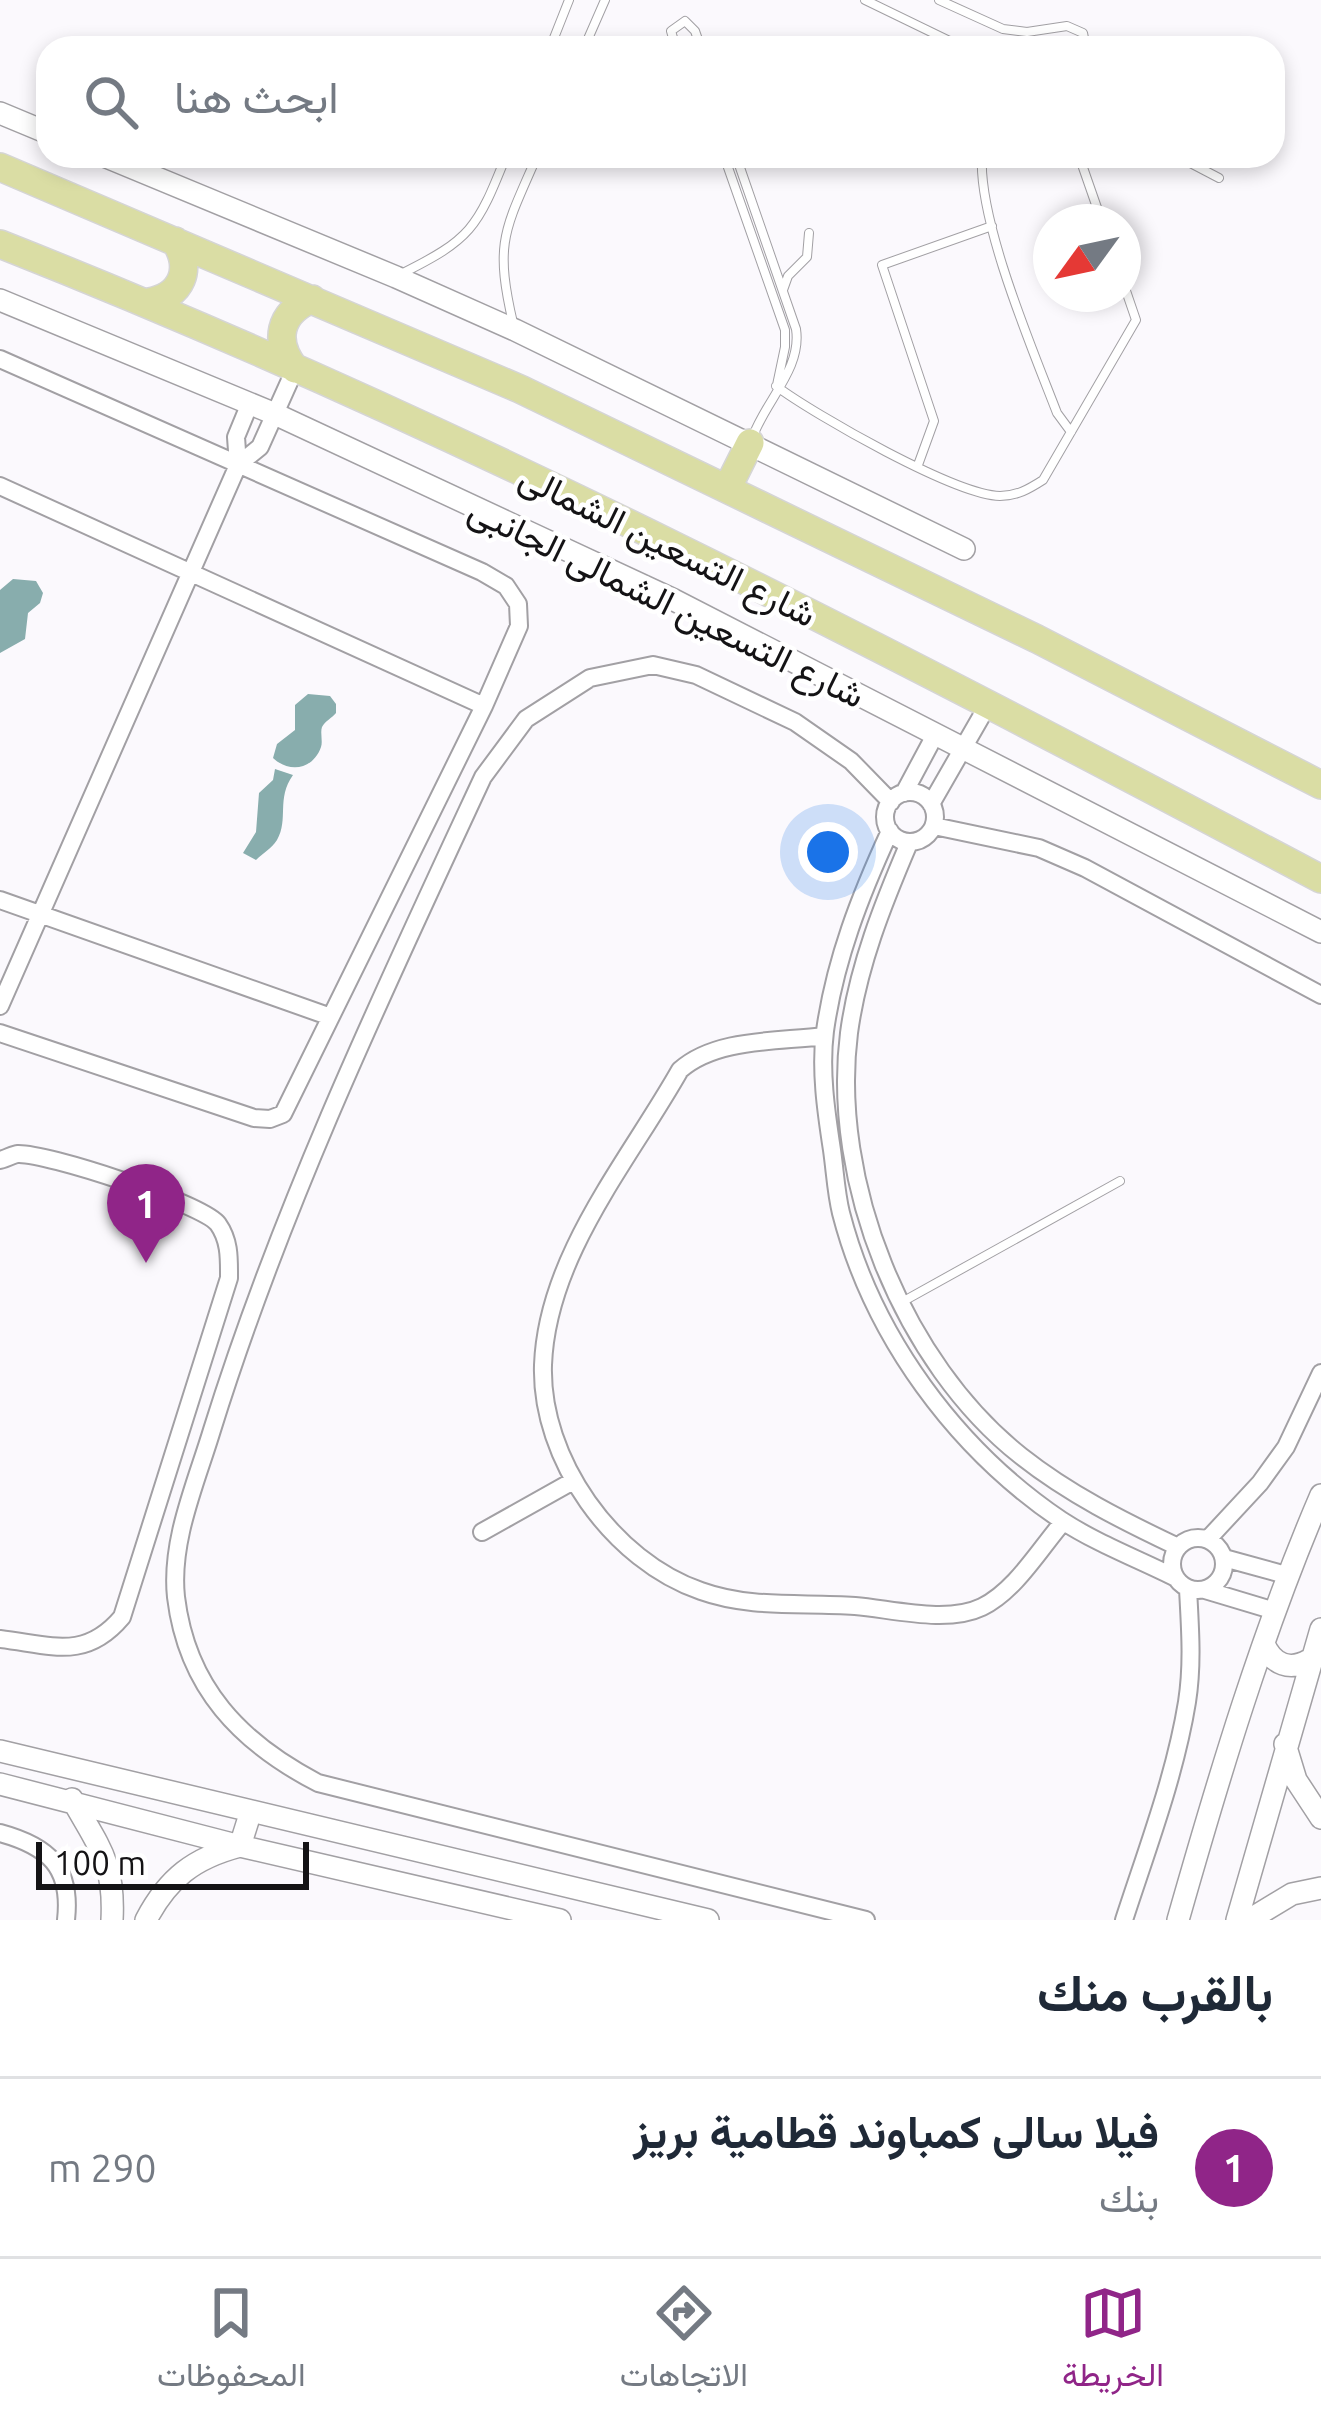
<!DOCTYPE html>
<html lang="ar">
<head>
<meta charset="utf-8">
<style>
  :root { --surface:#fff; --page:#f2f2f3; --text:#1f2937; --muted:#747a83; --line:#e0e1e3; --accent:#902588 }
  body { margin:0; font-family:Ubuntu,Vazirmatn,sans-serif; background:var(--page); color:var(--text); direction:rtl }
  .compass { position:absolute; left:1033px; top:204px; width:108px; height:108px; border-radius:50%; background:var(--surface); box-shadow:0 6px 18px #0003; rotate:237deg }
  .scale { position:absolute; left:36px; bottom:30px; width:273px; box-sizing:border-box; padding-left:12px; border:6px solid #141315; border-top:0; font-size:33px; line-height:42px; white-space:nowrap; color:#141315; -webkit-text-stroke:9px #fff; paint-order:stroke }
  .you { position:absolute; left:828px; top:852px; width:42px; height:42px; margin:-30px; border:9px solid #fff; border-radius:50%; background:#1a73e8; box-shadow:0 0 0 18px #1a73e833 }
  .badge { display:grid; place-items:center; width:78px; height:78px; border-radius:50%; background:var(--accent); color:#fff; font-size:39px; font-weight:700 }
  .pin { position:absolute; translate:-50% -99px; filter:drop-shadow(0 3px 6px #0008) }
  .pin::after { content:''; position:absolute; top:63px; width:42px; height:36px; background:inherit; clip-path:polygon(0 0,100% 0,50% 100%) }
  .list { margin:0; padding:0; list-style:none }
  h2 { display:flex; justify-content:space-between; align-items:center; height:156px; margin:0; padding:0 48px; font-size:51px }
  h2 small { font-size:39px; font-weight:400; color:var(--muted) }
  .list li { display:grid; grid-template-columns:78px 1fr auto; gap:36px; align-items:center; box-sizing:border-box; height:180px; padding:0 48px; border-top:3px solid var(--line) }
  .list b { display:block; font-size:45px; white-space:nowrap }
  .list p { margin:0; font-size:39px; white-space:nowrap; color:var(--muted) }
  .list em { font-size:39px; font-style:normal; color:var(--muted) }
  .icon { flex:none; width:66px; height:66px; fill:none; stroke:currentColor; stroke-width:2; stroke-linecap:round; stroke-linejoin:round }
  .map { position:relative; flex:none; width:1321px; height:1920px; overflow:hidden; direction:ltr }
  .search { position:absolute; background:var(--surface); box-shadow:0 6px 18px #0003; left:36px; right:36px; top:36px; height:132px; display:flex; align-items:center; gap:30px; box-sizing:border-box; padding:0 42px; border-radius:36px; color:var(--muted); font-size:45px }
  .sheet { height:336px; background:var(--surface) }
  nav { display:flex; justify-content:space-around; align-items:center; box-sizing:border-box; height:168px; border-top:3px solid var(--line); background:var(--surface); font-size:33px; color:var(--muted) }
  nav a { display:grid; justify-items:center; gap:6px }
  nav .on { color:var(--accent) }
  .map>svg:first-child { display:block }
  .water { fill:#88adad }
  .lines { fill:none; stroke-linecap:round; stroke-linejoin:round }
  .service-casing { stroke:#a2a0a4; stroke-width:10 }
  .minor-casing { stroke:#a2a0a4; stroke-width:20 }
  .tertiary-casing { stroke:#a2a0a4; stroke-width:24 }
  .primary-casing { stroke:#d5d5d5; stroke-width:30 }
  .service { stroke:#fff; stroke-width:8 }
  .minor { stroke:#fff; stroke-width:16 }
  .tertiary { stroke:#fff; stroke-width:21 }
  .primary { stroke:#dadda4; stroke-width:27 }
  .labels { text-anchor:middle; stroke-width:9; stroke-linejoin:round; paint-order:stroke }
  .street-label { font-size:36px; fill:#141315; stroke:#fff }
</style>
</head>
<body>
<div class="map">
<svg width="1321" height="1920" viewBox="0 0 1321 1920">
  <rect width="100%" height="100%" fill="#fbf9fd"/>
  <path class="water" d="M13,579l23,2 7,12 -3,10 -12,10 -3,26 -25,14v-63z
    M308,694l22,2 6,8v9c-4,5 -11,8 -14,14 -2,6 1,14 -1,20 -8,23 -32,26 -48,11l4,-14 18,-14v-25z
    M275,769l18,6c-17,24 -4,44 -16,65 -6,9 -14,13 -21,20l-13,-7 13,-21 3,-39 14,-13z"/>
  <g class="lines">
    <defs>
      <path id="service" d="M865,0l99,48
        M939,0l64,29 24,3 40,-6 16,7 3,15
        M550,48l19,-48
        M584,48l21,-48
        M676,48l-5,-17 14,-10 10,10 6,17
        M724,156l61,174v17l-8,38
        M736,156l60,173c6,39 -29,70 -43,107
        M982,156c-4,65 50,192 75,257l14,19
        M1079,156l23,66
        M1177,156l42,22
        M401,274c70,-35 76,-45 105,-118
        M783,290l5,-14 19,-19 2,-24
        M513,323c-19,-82 -8,-93 24,-167
        M776,386c39,29 179,109 224,110 17,0 29,-7 43,-16l93,-160 -13,-38
        M918,465l16,-44 -52,-156 110,-39
        M902,1302l218,-121"/>
      <path id="minor" d="M0,359l482,213 24,14 12,18 1,22 -35,80 -201,408 -13,5 -16,-1 -254,-85
        M238,465l-2,-28 14,-34
        M0,486l484,220
        M885 817a25 25 0 1 1 50 0a25 25 0 1 1-50 0Z
        M904,793l31,-58
        M931,804l58,-101
        M934,826l105,22 46,20 236,127
        M890,831c-30,65 -55,129 -65,200 -5,39 1,80 7,119 3,21 4,43 9,63 32,124 115,236 220,307 35,23 77,39 115,58
        M909,843c-26,61 -51,123 -60,190 -19,148 54,330 172,423 48,38 102,65 157,91
        M0,900l328,116
        M0,1006l238,-541 22,-18 35,-78
        M824,1036c-46,6 -108,2 -144,34 -52,92 -133,186 -137,295 -3,94 70,196 158,226 50,18 102,11 154,15 37,3 92,18 127,1 33,-16 57,-57 81,-85
        M0,1160c2,0 15,-6 17,-6 28,-2 186,50 201,70 12,17 11,35 11,54l-107,339c-37,44 -71,28 -122,22
        M482,1532l91,-51
        M1172 1564a26 26 0 1 1 52 0a26 26 0 1 1-52 0Z
        M1208,1539l52,-56 26,-36 35,-74
        M1224,1558l62,17
        M1205,1590l70,21
        M0,1833c48,13 72,34 66,87
        M866,1920l-548,-137c-77,-40 -131,-95 -142,-186 -6,-56 20,-114 36,-167 70,-225 172,-440 271,-653l43,-58 64,-41 63,-13 43,10 99,47 56,39 40,41
        M1124,1920c23,-71 51,-144 63,-218 6,-38 3,-75 1,-113"/>
      <path id="tertiary" d="M0,113l48,20
        M104,156l292,121 119,53 449,219
        M0,300l275,114 399,186 647,332
        M1264,1644c9,21 26,27 45,16
        M1285,1744l11,36 25,38
        M0,1751l708,169
        M0,1784l240,62 320,74
        M72,1799c26,47 43,62 40,121
        M146,1920c22,-42 48,-62 94,-74l11,-35
        M1178,1920c41,-144 84,-288 143,-425
        M1237,1920l84,-291
        M1249,1920l43,-26 29,-6"/>
      <path id="primary" d="M0,167l520,222 517,250 284,146
        M0,244c454,179 890,407 1321,635
        M149,302c33,-6 44,-33 26,-61
        M295,369c-22,-28 -16,-56 17,-70
        M728,487l22,-44"/>
    </defs>
    <use href="#service" class="service-casing"/>
    <use href="#minor" class="minor-casing"/>
    <use href="#tertiary" class="tertiary-casing"/>
    <use href="#primary" class="primary-casing"/>
    <use href="#service" class="service"/>
    <use href="#minor" class="minor"/>
    <use href="#tertiary" class="tertiary"/>
    <use href="#primary" class="primary"/>
  </g>
  <g class="labels">
    <g class="street-label">
      <text transform="translate(668 545) rotate(26)" y="13">شارع التسعين الشمالى</text>
      <text transform="translate(667 602) rotate(26)" y="13">شارع التسعين الشمالى الجانبى</text>
    </g>
  </g>
</svg>
<svg class="compass" viewBox="-18 -18 36 36"><path d="M0-13l5 13h-10z" fill="#e53935"/><path d="M0 13l5-13h-10z" fill="#747a83"/></svg>
<div class="scale">100 m</div>
<div class="you"></div>
<div class="pin badge" style="left:146px;top:1263px">1</div>
<div class="search"><svg class="icon" aria-label="search" viewBox="0 0 24 24"><circle cx="10" cy="10" r="6"/><path d="M15 15l6 6"/></svg>ابحث هنا</div>
</div>
<section class="sheet">
<h2>بالقرب منك<small></small></h2>
<ul class="list">
<li><span class="badge">1</span><div><b>فيلا سالى كمباوند قطامية بريز</b><p>بنك</p></div><em>290 m</em></li>
</ul>
</section>
<nav>
<a class="on"><svg class="icon" aria-label="map" viewBox="0 0 24 24"><path d="M3 6l6-2 6 2 6-2v14l-6 2-6-2-6 2zM9 4v14M15 6v14"/></svg>الخريطة</a>
<a><svg class="icon" aria-label="directions" viewBox="0 0 24 24"><path d="M12 3l9 9-9 9-9-9zM9 14v-3h6M13 9l2 2-2 2"/></svg>الاتجاهات</a>
<a><svg class="icon" aria-label="saved" viewBox="0 0 24 24"><path d="M7 4h10v16l-5-4-5 4z"/></svg>المحفوظات</a>
</nav>
</body>
</html>
